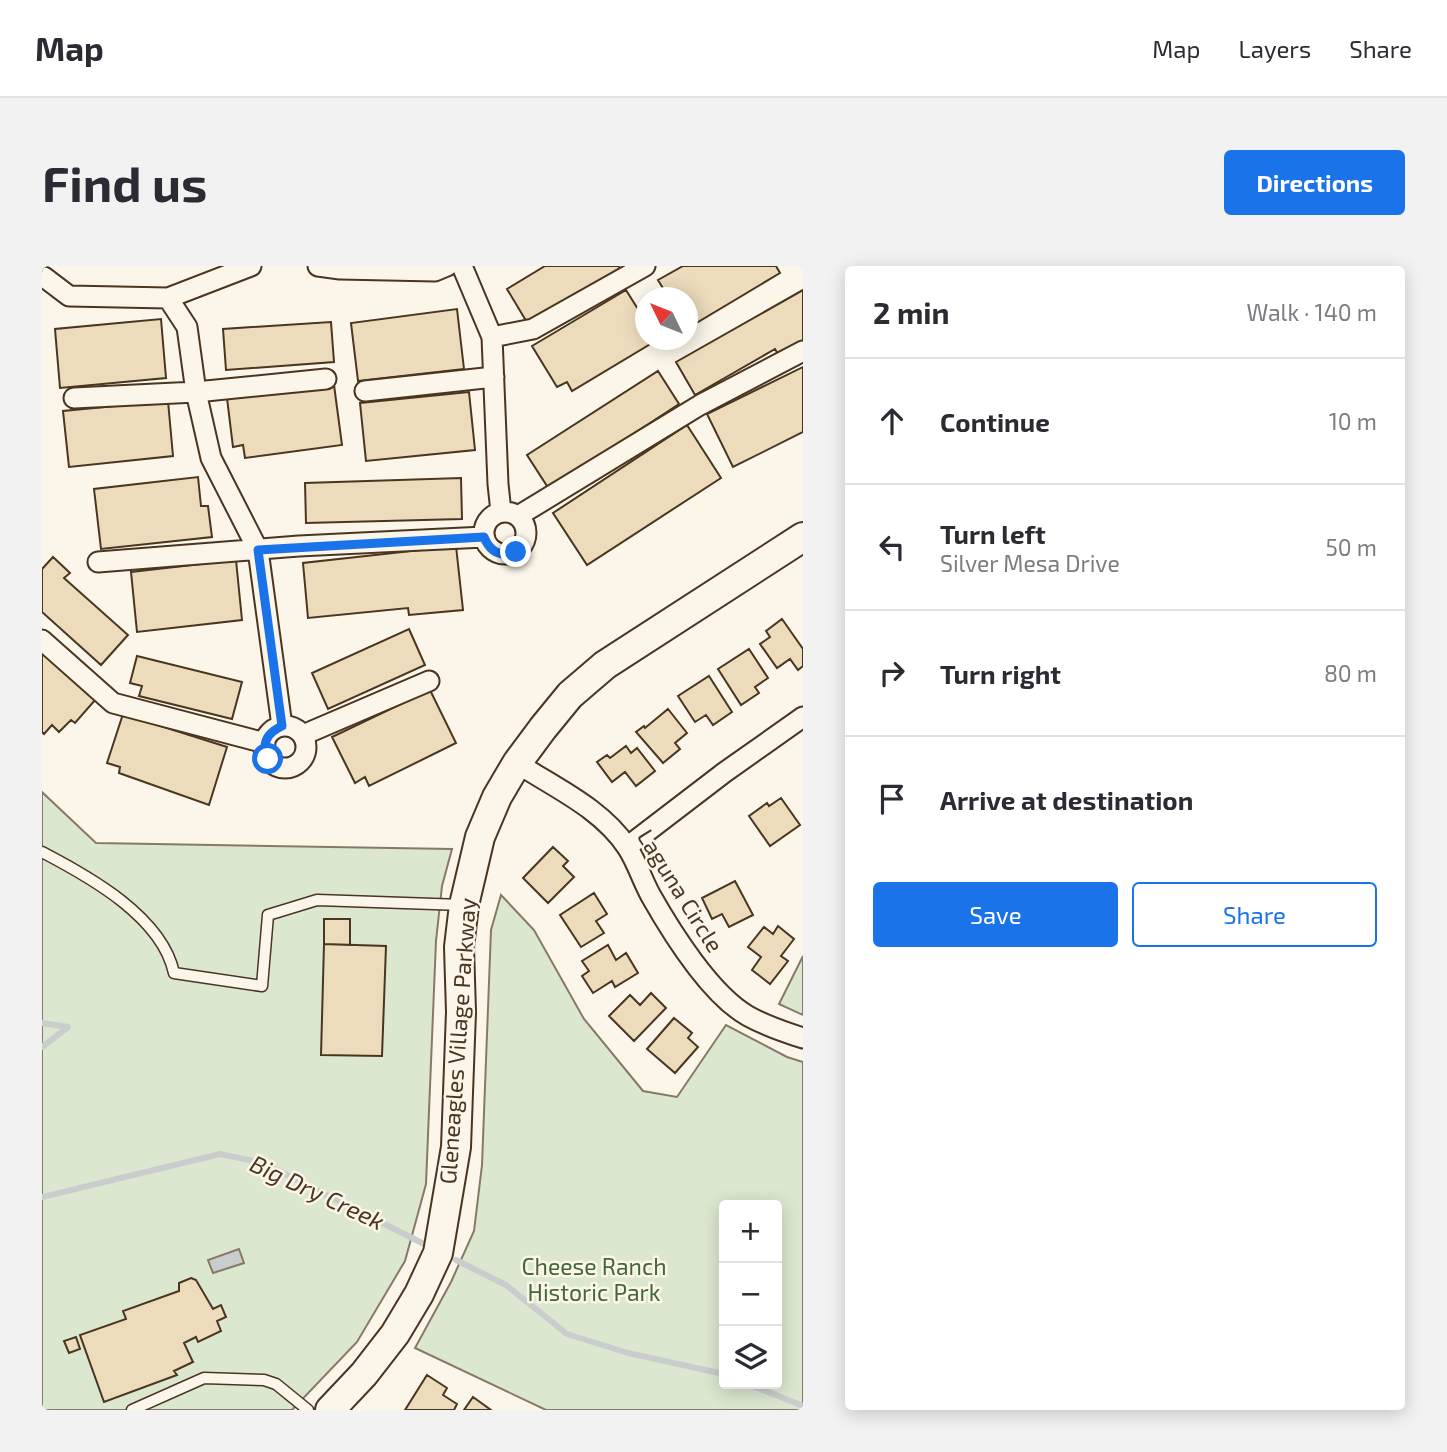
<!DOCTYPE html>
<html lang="en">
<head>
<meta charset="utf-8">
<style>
  :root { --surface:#fff; --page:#f2f2f3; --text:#2b2b33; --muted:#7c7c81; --line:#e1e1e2; --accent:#1a73e8 }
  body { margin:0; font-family:"Exo 2",sans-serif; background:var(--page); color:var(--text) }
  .controls { position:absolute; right:21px; bottom:21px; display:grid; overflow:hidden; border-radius:7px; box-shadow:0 4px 18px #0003 }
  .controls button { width:63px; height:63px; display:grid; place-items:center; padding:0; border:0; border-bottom:2px solid var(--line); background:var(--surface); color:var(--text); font:35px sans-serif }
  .compass { position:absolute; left:593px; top:21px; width:63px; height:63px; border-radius:50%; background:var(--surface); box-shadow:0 4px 18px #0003; rotate:313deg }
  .stop { position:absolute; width:21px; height:21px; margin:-16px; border:5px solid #1a73e8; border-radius:50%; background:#fff }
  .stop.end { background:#1a73e8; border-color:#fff; box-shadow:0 2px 7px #0008 }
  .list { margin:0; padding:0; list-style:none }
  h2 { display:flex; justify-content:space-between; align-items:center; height:91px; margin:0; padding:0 28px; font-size:30px }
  h2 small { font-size:23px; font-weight:400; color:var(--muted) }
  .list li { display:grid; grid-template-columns:46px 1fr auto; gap:21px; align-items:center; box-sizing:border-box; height:126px; padding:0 28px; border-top:2px solid var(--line) }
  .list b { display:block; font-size:26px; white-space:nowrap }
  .list p { margin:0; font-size:23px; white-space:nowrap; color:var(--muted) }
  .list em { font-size:23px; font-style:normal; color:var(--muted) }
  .actions { display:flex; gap:14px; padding:21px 28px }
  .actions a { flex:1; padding:16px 0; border:2px solid var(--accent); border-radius:7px; text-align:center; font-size:24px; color:var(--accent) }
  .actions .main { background:var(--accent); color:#fff }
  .icon { flex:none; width:38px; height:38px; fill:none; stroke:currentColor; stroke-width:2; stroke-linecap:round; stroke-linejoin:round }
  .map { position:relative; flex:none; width:761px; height:1144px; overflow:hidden; border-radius:7px }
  header { display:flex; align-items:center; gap:42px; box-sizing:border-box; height:98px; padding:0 35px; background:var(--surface); border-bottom:2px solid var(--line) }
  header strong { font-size:33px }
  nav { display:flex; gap:38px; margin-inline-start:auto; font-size:24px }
  .intro { display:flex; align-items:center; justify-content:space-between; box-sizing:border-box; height:168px; padding:0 42px }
  h1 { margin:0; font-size:49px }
  .button { padding:18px 32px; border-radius:7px; background:var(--accent); color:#fff; font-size:24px; font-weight:700 }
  main { display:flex; gap:42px; padding:0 42px }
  aside { flex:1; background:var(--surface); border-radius:7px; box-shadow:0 4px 18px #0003 }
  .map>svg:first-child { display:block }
  .green { fill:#dce7d0; stroke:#887966; stroke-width:2; fill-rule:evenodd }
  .water { fill:#c9cecd; stroke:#887966; stroke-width:2 }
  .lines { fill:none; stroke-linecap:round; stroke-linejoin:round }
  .stream { stroke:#c9cecd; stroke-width:6 }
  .building { fill:#ecdcbc; stroke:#4a3520; stroke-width:2 }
  .lane-casing { stroke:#4a3520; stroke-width:13 }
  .street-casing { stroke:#4a3520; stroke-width:23 }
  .secondary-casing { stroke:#4a3520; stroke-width:32 }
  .lane { stroke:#fbf6e9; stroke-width:10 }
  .street { stroke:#fbf6e9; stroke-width:19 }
  .secondary { stroke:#fbf6e9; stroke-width:28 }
  .route { stroke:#1a73e8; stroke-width:9 }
  .labels { text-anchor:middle; stroke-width:5; stroke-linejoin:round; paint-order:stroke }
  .street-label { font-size:23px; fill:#4a3520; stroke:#fbf6e9 }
  .park-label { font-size:23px; fill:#436837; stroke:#fbf6e9 }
  .water-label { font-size:24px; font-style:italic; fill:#4a3520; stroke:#fbf6e9 }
</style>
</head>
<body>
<header>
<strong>Map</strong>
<nav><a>Map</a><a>Layers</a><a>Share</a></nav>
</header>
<div class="intro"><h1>Find us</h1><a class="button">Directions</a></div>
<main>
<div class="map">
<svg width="761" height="1144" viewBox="0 0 761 1144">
  <rect width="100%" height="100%" fill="#fbf6e9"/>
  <path class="green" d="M0,526l54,51 356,6 -10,37 -6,55 -10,243 -21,77 -48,81 -65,68h-250z
    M459,629l33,35 50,89 59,72 34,6 49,-72 61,32 16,5v348h-257l-131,-62 36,-66 23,-51 8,-66 9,-235zM682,939h53v179h-53z
    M761,690v59l-24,-11z"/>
  <path class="water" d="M197,983l5,14 -31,10 -5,-13z"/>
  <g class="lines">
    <path class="stream" d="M0,757l26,4 -26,20
      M0,931l178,-43 43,9 163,82
      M414,994l50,25 61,49 61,19 96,21
      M706,1118l55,22"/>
  </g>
  <path class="building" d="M503,0h73l2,2 -92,56 -21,-35z
    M641,0h93l4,7 -92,55v-30h-19l-11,-18z
    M584,24l20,32v18h11l-85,51 -5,-9 -10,5 -25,-41z
    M761,24v50l-25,14 -3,-5 -80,46 -19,-33z
    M415,43l7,60 -106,12 -7,-58z
    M119,53l5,59 -106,10 -5,-59z
    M289,56l3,40 -108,8 -3,-41z
    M761,101v65l-70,35 -26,-53z
    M616,105l21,33 -130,85 -22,-34z
    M292,119l8,60 -97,13 -2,-13 -10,2 -6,-49z
    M427,126l6,58 -109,11 -6,-58z
    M126,135l5,55 -104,11 -6,-56z
    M645,159l34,53 -134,87 -34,-52z
    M156,211l3,29h7l4,31 -111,12 -7,-60z
    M419,212l1,41 -156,4 -1,-40z
    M414,280l7,64 -54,5 -1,-7 -100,10 -5,-55z
    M11,291l17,16 -6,5 64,57 -27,30 -59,-53v-43z
    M194,294l6,60 -105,12 -6,-60z
    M740,353l21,30v17l-5,4 -8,-11 -13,9 -17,-24 10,-7 -4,-6z
    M367,363l16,36 -97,44 -16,-36z
    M707,383l19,29 -13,9 4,6 -18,12 -23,-36z
    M0,384l54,49 -21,24 -4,-3 -12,12 -7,-7 -8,9 -2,-2z
    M95,390l105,26 -10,37 -93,-23 3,-10 -12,-3z
    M667,410l23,36 -19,13 -7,-10 -11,7 -17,-26z
    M388,424l26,53 -87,43 -4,-9 -10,6 -23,-46z
    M626,443l19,24 -12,10 5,6 -17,14 -27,-31 8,-6 1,2z
    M81,448l104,33 -18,58 -90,-32 1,-6 -13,-4z
    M584,480l5,7 6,-5 18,23 -19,15 -11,-14 -13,10 -15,-20 10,-7 3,3z
    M739,532l19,27 -30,21 -21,-30 18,-13 2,3z
    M511,581l15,14 -5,5 11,11 -26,26 -25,-25z
    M693,615l18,34 -24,12 -7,-13 -10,5 -10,-21z
    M552,627l13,21 -11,7 8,12 -23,14 -21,-32z
    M282,653h26v26l-26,-1z
    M736,660l16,13 -13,17 7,5 -18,23 -18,-14 9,-13 -13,-10 16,-20 9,7z
    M282,678l62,2 -4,110 -61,-1z
    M566,679l8,15 10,-7 12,20 -23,14 -3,-6 -19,12 -11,-17 7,-5 -7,-10z
    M609,727l15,15 -32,33 -25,-25 21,-21 10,10z
    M632,752l18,15 -4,5 10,9 -23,26 -28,-24z
    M149,1012l5,2 17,29 8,-4 5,12 -9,4 4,10 -23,11 -2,-5 -12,6 9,19 -19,9 3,4 -73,27 -24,-67 46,-16 -3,-8 56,-20v-8z
    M34,1071l4,12 -11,4 -5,-12z
    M385,1109l20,13 -4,7 14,9 -3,6h-49z
    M431,1131l18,13h-27z"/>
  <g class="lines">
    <defs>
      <path id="lane" d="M0,586c48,25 120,65 132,121l88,13 6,-71 49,-15 146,5
        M90,1144l72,-32 60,2 12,4 32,26"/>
      <path id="street" d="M276,0l22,3 95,2 12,-5
        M420,0l30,71 6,147 3,28
        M2,11l25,19 99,2 83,-32
        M126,32l19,29 9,65 15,66 47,92 24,176
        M450,71l41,-8 112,-63
        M323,125l129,-14
        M32,132l122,-6 130,-13
        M442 267a21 21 0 1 1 42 0a21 21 0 1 1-42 0Z
        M476,250l182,-111 103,-54
        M56,296l201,-16 185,-9
        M0,374l71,63 152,40
        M222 481a21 21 0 1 1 42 0a21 21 0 1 1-42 0Z
        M261,469l126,-54
        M475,497c38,25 84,45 110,84 10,15 15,33 24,49 21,37 60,99 97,120 18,10 36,16 55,22
        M585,581l98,-75 78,-55"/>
      <path id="secondary" d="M288,1144l34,-36 31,-40 24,-40 19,-41 18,-106 5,-135 -2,-65 5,-42 16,-68 17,-40 20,-34 26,-35 27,-33 35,-30 198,-128"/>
    </defs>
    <use href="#lane" class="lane-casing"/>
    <use href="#street" class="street-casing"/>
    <use href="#secondary" class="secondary-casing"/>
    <use href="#lane" class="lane"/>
    <use href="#street" class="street"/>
    <use href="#secondary" class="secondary"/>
  </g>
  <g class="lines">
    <path class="route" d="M226,493c-7,-16 -1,-26 14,-33l-24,-176 226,-13c6,15 16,20 32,15"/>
  </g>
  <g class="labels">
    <g class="street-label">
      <text transform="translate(638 625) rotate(58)" y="8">Laguna Circle</text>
      <text transform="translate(416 775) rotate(-86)" y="8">Gleneagles Village Parkway</text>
    </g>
    <g class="park-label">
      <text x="552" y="1009">Cheese Ranch<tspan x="552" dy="26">Historic Park</tspan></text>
    </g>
    <g class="water-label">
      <text transform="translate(275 927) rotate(25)" y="8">Big Dry Creek</text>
    </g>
  </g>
</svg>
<div class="controls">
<button>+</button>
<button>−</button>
<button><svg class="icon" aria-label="layers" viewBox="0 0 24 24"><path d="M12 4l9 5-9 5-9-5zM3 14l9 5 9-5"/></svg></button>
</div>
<svg class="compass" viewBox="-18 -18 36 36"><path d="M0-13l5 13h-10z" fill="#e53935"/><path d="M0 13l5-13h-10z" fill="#7c7c81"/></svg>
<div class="stop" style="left:226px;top:493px"></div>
<div class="stop end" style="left:474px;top:286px"></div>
</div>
<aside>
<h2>2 min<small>Walk · 140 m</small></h2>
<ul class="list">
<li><svg class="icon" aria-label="ahead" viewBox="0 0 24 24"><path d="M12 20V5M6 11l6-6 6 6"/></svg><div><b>Continue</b></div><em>10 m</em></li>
<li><svg class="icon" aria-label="left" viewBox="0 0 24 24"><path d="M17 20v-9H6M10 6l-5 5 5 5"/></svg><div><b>Turn left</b><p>Silver Mesa Drive</p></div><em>50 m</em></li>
<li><svg class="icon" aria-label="right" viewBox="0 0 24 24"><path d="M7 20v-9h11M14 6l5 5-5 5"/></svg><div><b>Turn right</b></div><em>80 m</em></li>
<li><svg class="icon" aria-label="arrive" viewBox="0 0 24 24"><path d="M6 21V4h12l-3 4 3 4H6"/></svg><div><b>Arrive at destination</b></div></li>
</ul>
<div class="actions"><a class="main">Save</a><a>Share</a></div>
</aside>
</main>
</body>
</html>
